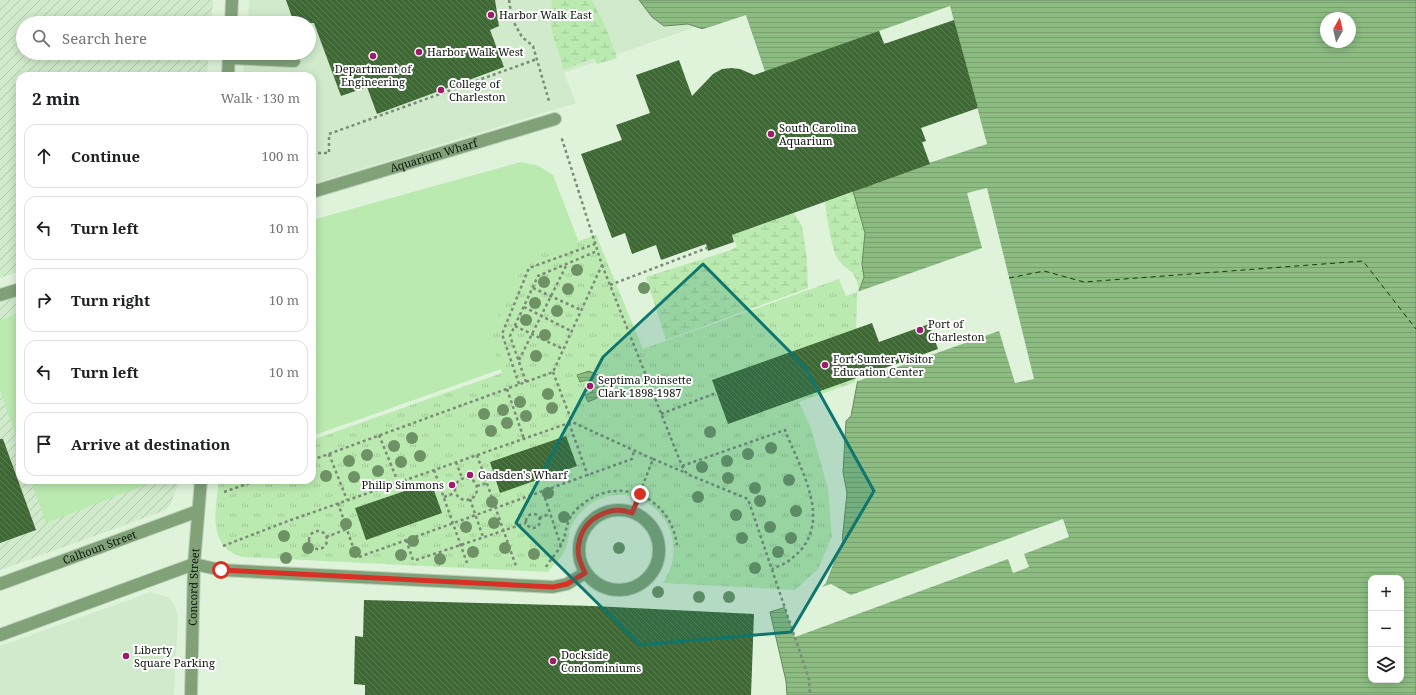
<!DOCTYPE html>
<html lang="en">
<head>
<meta charset="utf-8">
<style>
  :root { --surface:#fff; --page:#f2f2f2; --text:#202124; --muted:#757577; --line:#e0e0e0 }
  body { margin:0; font-family:"Noto Serif",serif; background:var(--page); color:var(--text) }
  .controls { position:absolute; right:12px; bottom:12px; display:grid; overflow:hidden; border-radius:8px; box-shadow:0 2px 10px #0003 }
  .controls button { width:36px; height:36px; display:grid; place-items:center; padding:0; border:0; border-bottom:1px solid var(--line); background:var(--surface); color:var(--text); font:20px sans-serif }
  .compass { position:absolute; left:1320px; top:12px; width:36px; height:36px; border-radius:50%; background:var(--surface); box-shadow:0 2px 10px #0003; rotate:8deg }
  .stop { position:absolute; width:12px; height:12px; margin:-9px; border:3px solid #d93025; border-radius:50%; background:#fff }
  .stop.end { background:#d93025; border-color:#fff; box-shadow:0 1px 4px #0008 }
  .list { margin:0; padding:0; list-style:none }
  h2 { display:flex; justify-content:space-between; align-items:center; height:52px; margin:0; padding:0 16px; font-size:17px }
  h2 small { font-size:13px; font-weight:400; color:var(--muted) }
  .list li { display:grid; grid-template-columns:26px 1fr auto; gap:12px; align-items:center; box-sizing:border-box; height:64px; margin:0 8px 8px; padding:0 8px; border:1px solid var(--line); border-radius:12px }
  .list b { display:block; font-size:15px; white-space:nowrap }
  .list em { font-size:13px; font-style:normal; color:var(--muted) }
  .icon { flex:none; width:22px; height:22px; fill:none; stroke:currentColor; stroke-width:2; stroke-linecap:round; stroke-linejoin:round }
  .map { position:relative; flex:none; width:1416px; height:695px; overflow:hidden }
  .search { position:absolute; background:var(--surface); box-shadow:0 2px 10px #0003; left:16px; top:16px; width:300px; height:44px; display:flex; align-items:center; gap:10px; box-sizing:border-box; padding:0 14px; border-radius:22px; color:var(--muted); font-size:15px }
  .panel { position:absolute; background:var(--surface); box-shadow:0 2px 10px #0003; left:16px; top:72px; width:300px; height:412px; border-radius:12px }
  .map>svg:first-child { display:block }
  .built { fill:#d0eacb }
  .industrial { fill:url(#industrial-furrows) }
  .grass { fill:#bbeab0 }
  .wetland { fill:url(#wetland-marsh) }
  .park { fill:url(#park-tufts) }
  .water { fill:url(#water-rules); stroke:#668a5f; fill-rule:evenodd }
  .pier { fill:#def3da }
  .lines { fill:none; stroke-linecap:round; stroke-linejoin:round }
  .ferry { stroke:#103f03; stroke-width:1; stroke-dasharray:5 4; stroke-linecap:butt }
  .building { fill:url(#building-back-hatch) }
  .minor-casing { stroke:#bdcfb9; stroke-width:14 }
  .path { stroke:#7c8a79; stroke-width:2.5; stroke-dasharray:3 3; stroke-linecap:butt }
  .minor { stroke:#81a279; stroke-width:12 }
  .tree { fill:#6e9165 }
  .route { stroke:#d93025; stroke-width:5 }
  .marked { fill:#0f766e; fill-opacity:0.2; stroke:#0f766e; stroke-width:3; stroke-linejoin:round }
  .poi-dot { fill:#9f1a6a; stroke:#fff; stroke-width:1.5 }
  .labels { text-anchor:middle; stroke-width:4; stroke-linejoin:round; paint-order:stroke }
  .poi-label { font-size:11px; fill:#0e150d; stroke:#fff; text-anchor:start }
  .street-label { font-size:11px; fill:#0e150d; stroke:#fff }
</style>
</head>
<body>
<div class="map">
<svg width="1416" height="695" viewBox="0 0 1416 695">
  <defs>
    <pattern id="industrial-furrows" width="10" height="10" patternUnits="userSpaceOnUse"><rect width="10" height="10" fill="#d0eacb"/><path d="M-1 1l2-2M0 10L10 0M9 11l2-2" fill="none" stroke="#b1c8ad"/></pattern>
    <pattern id="wetland-marsh" width="20" height="14" patternUnits="userSpaceOnUse"><rect width="20" height="14" fill="#bbeab0"/><path d="M1 5h8M5 5V1M11 12h8M15 12V8" fill="none" stroke="#a0c896"/></pattern>
    <pattern id="park-tufts" width="24" height="20" patternUnits="userSpaceOnUse"><rect width="24" height="20" fill="#bbeab0"/><path d="M3 7l-1-3M5 7V3M7 7l1-3M15 17l-1-3M17 17v-4M19 17l1-3" fill="none" stroke="#a0c896"/></pattern>
    <pattern id="water-rules" width="6" height="5" patternUnits="userSpaceOnUse"><rect width="6" height="5" fill="#8cbc82"/><path d="M0 2.5h6" fill="none" stroke="#78a16f"/></pattern>
    <pattern id="building-back-hatch" width="6" height="6" patternUnits="userSpaceOnUse"><rect width="6" height="6" fill="#3d6933"/><path d="M-1 5l2 2M0 0l6 6M5-1l2 2" fill="none" stroke="#5c7d54"/></pattern>
  </defs>
  <rect width="100%" height="100%" fill="#def3da"/>
  <path class="built" d="M249,0h523l-208,73 12,30 -264,81v-108h-69l2,-23h64v-30h-61z
    M151,592l17,5 6,8 4,11 -4,79h-174v-49z"/>
  <path class="industrial" d="M0,0h213l-2,23h-188v30h186l-2,23h-187v195l-20,7z
    M20,296v184h160l-9,23 -5,7 -166,60v-267z"/>
  <path class="grass" d="M521,162l18,4 14,9 27,70 -79,124 -189,67v-216z
    M20,313v135l-20,-58v-70z
    M31,480h127l-112,43z"/>
  <path class="wetland" d="M552,0h40l15,30 10,28 -20,6 -3,-6 -31,12c-1,-12 -6,-21 -9,-31 -4,-13 -3,-26 -2,-39z
    M872,185l6,98 -19,8c-4,-25 -11,-17 -21,-32 -7,-10 -11,-44 -13,-57z
    M794,213l8,13 5,33 1,29 -142,52 -20,-63 82,-26 9,-4 -5,-12z"/>
  <path class="park" d="M596,235l47,114 196,-70 7,17 136,-48 18,83 -201,71 12,26 17,61 4,48 -14,32 -23,21 -132,-7c36,-55 -28,-113 -75,-77 -8,6 -17,17 -19,27 -1,5 -1,10 -3,15 -3,8 -13,17 -18,24l-306,-15c-36,-11 -26,-48 -23,-77h93v-40l190,-67 -14,-36 38,-78z"/>
  <path class="water" d="M639,0h777v695h-629l-1,-14 -16,-69 29,-9 27,-20 16,-41 5,-49 -4,-21 3,-51 5,-5 7,-37 1,-88 5,-14 -2,-13 3,-31 -12,-42 19,-6 -102,-99 -24,-70 -43,13 -15,-5 -24,2 -12,-9zM1326,18h24v24h-24zM1371,578h30v102h-30z
    M589,371l11,5 4,11 -5,10 -11,5 -3,-7 7,-3 2,-8 -7,-4 -7,2 -3,-7z"/>
  <path class="pier" d="M950,6l37,138 -58,19 -25,-14 22,-8 -38,-98h-4l-5,-12z
    M746,15l19,56h-2l-19,-53 -41,13 -3,-1z
    M987,188l47,191 -19,4 -16,-52 -144,51 2,-90 125,-44 -15,-55z
    M1063,519l6,18 -45,17 5,13 -16,6 -5,-14 -213,78 -11,-32 14,-4 27,-19 15,-40 2,-19v19l-16,41 -4,4 9,-3 20,11z"/>
  <g class="lines">
    <path class="ferry" d="M1009,278l35,-7 40,11 279,-21 53,68"/>
  </g>
  <path class="building" d="M286,0h209l4,26 -9,4 14,37 -127,47 -10,-27 -26,9 -27,-73h-20z
    M954,20l24,88 -57,20 5,13 -4,1 8,22 -198,71 2,7 -26,9 -2,-7 -45,16 -5,-15 -24,9 -7,-21 -13,5 -31,-84 41,-14 -6,-15 34,-12 -14,-38 43,-15 13,36 21,-22 9,-5 9,-1 9,1 14,6 125,-44 5,13z
    M872,323l7,19 50,-18 9,25 -210,75 -16,-44z
    M566,436l11,30 -77,27 -10,-31z
    M0,439h3l33,91 -36,13z
    M431,482l11,31 -76,27 -11,-32z
    M364,600l229,6 161,8 -3,81h-386v-10l-11,-1 1,-48 8,1z"/>
  <g class="lines">
    <defs>
      <g id="minor">
        <path d="M231,23l1,-23"/>
        <path d="M229,58l65,3"/>
        <path d="M228,76l1,-23"/>
        <path id="s1" d="M312,192l243,-73"/>
        <path d="M0,295l20,-6"/>
        <circle cx="619" cy="550" r="40"/>
        <path id="s2" d="M0,584l198,-73"/>
        <path d="M0,635l194,-71 27,6 332,17 14,-3 18,-11"/>
        <path id="s3" d="M191,695l3,-131 7,-84"/>
      </g>
    </defs>
    <use href="#minor" class="minor-casing"/>
    <path class="path" d="M509,0l3,19 10,18 11,9 16,55
      M312,153h17v-19l208,-75
      M602,265l80,201 5,8 61,25 61,180 1,16
      M610,285l97,-37
      M533,288l48,22
      M524,307l47,24
      M515,326l48,23
      M519,360l48,-96
      M553,372l19,50
      M526,382l-16,-46 28,-60 59,-25
      M519,384l-17,-50 27,-66 66,-24
      M507,389l17,50
      M661,414l55,-21
      M569,423l19,53
      M379,435l19,47
      M329,454l18,46
      M477,455l39,111
      M653,459l33,14
      M312,460l241,-88 49,-107 -41,-129
      M456,462l6,16
      M682,466l103,-36c16,41 51,95 6,129 -5,5 -13,7 -19,10
      M434,470l33,93
      M455 489a11 11 0 1 1 22 0a11 11 0 1 1-22 0Z
      M477,486l10,-3
      M224,492l34,-12
      M543,492l18,54
      M444,497l11,-4
      M470,499l13,38
      M338,503l19,56
      M526 521a7 7 0 1 1 14 0a7 7 0 1 1-14 0Z
      M539,518l11,-4
      M309 540a9 9 0 1 1 18 0a9 9 0 1 1-18 0Z
      M326,537l21,-8
      M406,540l7,20
      M223,546l65,-25 284,-99 81,37 -21,54
      M359,557l273,-98 2,-8
      M416,560l110,-37
      M546,567c4,-7 10,-13 14,-20 7,-10 4,-24 15,-36 37,-39 95,-18 102,34"/>
    <use href="#minor" class="minor"/>
  </g>
  <g class="tree">
    <circle cx="577" cy="270" r="6"/>
    <circle cx="544" cy="282" r="6"/>
    <circle cx="644" cy="288" r="6"/>
    <circle cx="568" cy="289" r="6"/>
    <circle cx="535" cy="303" r="6"/>
    <circle cx="557" cy="311" r="6"/>
    <circle cx="526" cy="320" r="6"/>
    <circle cx="545" cy="335" r="6"/>
    <circle cx="536" cy="356" r="6"/>
    <circle cx="548" cy="394" r="6"/>
    <circle cx="520" cy="402" r="6"/>
    <circle cx="552" cy="408" r="6"/>
    <circle cx="503" cy="410" r="6"/>
    <circle cx="484" cy="414" r="6"/>
    <circle cx="526" cy="416" r="6"/>
    <circle cx="507" cy="423" r="6"/>
    <circle cx="491" cy="431" r="6"/>
    <circle cx="710" cy="432" r="6"/>
    <circle cx="412" cy="438" r="6"/>
    <circle cx="394" cy="446" r="6"/>
    <circle cx="771" cy="448" r="6"/>
    <circle cx="748" cy="454" r="6"/>
    <circle cx="367" cy="455" r="6"/>
    <circle cx="420" cy="456" r="6"/>
    <circle cx="349" cy="461" r="6"/>
    <circle cx="727" cy="461" r="6"/>
    <circle cx="401" cy="462" r="6"/>
    <circle cx="702" cy="467" r="6"/>
    <circle cx="378" cy="471" r="6"/>
    <circle cx="326" cy="476" r="6"/>
    <circle cx="354" cy="477" r="6"/>
    <circle cx="728" cy="478" r="6"/>
    <circle cx="789" cy="480" r="6"/>
    <circle cx="755" cy="488" r="6"/>
    <circle cx="548" cy="493" r="6"/>
    <circle cx="698" cy="497" r="6"/>
    <circle cx="760" cy="501" r="6"/>
    <circle cx="492" cy="502" r="6"/>
    <circle cx="796" cy="511" r="6"/>
    <circle cx="736" cy="515" r="6"/>
    <circle cx="564" cy="517" r="6"/>
    <circle cx="494" cy="523" r="6"/>
    <circle cx="346" cy="524" r="6"/>
    <circle cx="466" cy="527" r="6"/>
    <circle cx="770" cy="527" r="6"/>
    <circle cx="284" cy="536" r="6"/>
    <circle cx="742" cy="538" r="6"/>
    <circle cx="791" cy="538" r="6"/>
    <circle cx="413" cy="541" r="6"/>
    <circle cx="308" cy="548" r="6"/>
    <circle cx="505" cy="548" r="6"/>
    <circle cx="619" cy="548" r="6"/>
    <circle cx="355" cy="552" r="6"/>
    <circle cx="473" cy="552" r="6"/>
    <circle cx="778" cy="552" r="6"/>
    <circle cx="534" cy="554" r="6"/>
    <circle cx="401" cy="555" r="6"/>
    <circle cx="286" cy="558" r="6"/>
    <circle cx="440" cy="559" r="6"/>
    <circle cx="755" cy="568" r="6"/>
    <circle cx="658" cy="592" r="6"/>
    <circle cx="699" cy="597" r="6"/>
    <circle cx="729" cy="597" r="6"/>
  </g>
  <g class="lines">
    <path class="route" d="M221,570l332,17 14,-3 18,-11c-4,-9 -9,-19 -6,-30 4,-24 31,-39 53,-30l8,-19"/>
  </g>
  <path class="marked" d="M703,264l102,103 69,124 -83,141 -151,13 -124,-122 87,-166z"/>
  <g class="poi-dot">
    <circle cx="491" cy="15" r="4"/>
    <circle cx="419" cy="52" r="4"/>
    <circle cx="373" cy="56" r="4"/>
    <circle cx="441" cy="90" r="4"/>
    <circle cx="771" cy="134" r="4"/>
    <circle cx="920" cy="330" r="4"/>
    <circle cx="825" cy="365" r="4"/>
    <circle cx="590" cy="386" r="4"/>
    <circle cx="470" cy="475" r="4"/>
    <circle cx="452" cy="485" r="4"/>
    <circle cx="126" cy="656" r="4"/>
    <circle cx="553" cy="661" r="4"/>
  </g>
  <g class="labels">
    <g class="poi-label">
      <text x="499" y="19">Harbor Walk East</text>
      <text x="427" y="56">Harbor Walk West</text>
      <text x="373" y="73" text-anchor="middle">Department of<tspan x="373" dy="13">Engineering</tspan></text>
      <text x="449" y="88">College of<tspan x="449" dy="13">Charleston</tspan></text>
      <text x="779" y="132">South Carolina<tspan x="779" dy="13">Aquarium</tspan></text>
      <text x="928" y="328">Port of<tspan x="928" dy="13">Charleston</tspan></text>
      <text x="833" y="363">Fort Sumter Visitor<tspan x="833" dy="13">Education Center</tspan></text>
      <text x="598" y="384">Septima Poinsette<tspan x="598" dy="13">Clark 1898-1987</tspan></text>
      <text x="478" y="479">Gadsden's Wharf</text>
      <text x="444" y="489" text-anchor="end">Philip Simmons</text>
      <text x="134" y="654">Liberty<tspan x="134" dy="13">Square Parking</tspan></text>
      <text x="561" y="659">Dockside<tspan x="561" dy="13">Condominiums</tspan></text>
    </g>
    <g class="street-label">
      <text dy="4" stroke="none"><textPath href="#s1" startOffset="127">Aquarium Wharf</textPath></text>
      <text dy="4" stroke="none"><textPath href="#s2" startOffset="106">Calhoun Street</textPath></text>
      <text dy="4" stroke="none"><textPath href="#s3" startOffset="108">Concord Street</textPath></text>
    </g>
  </g>
</svg>
<div class="controls">
<button>+</button>
<button>−</button>
<button><svg class="icon" aria-label="layers" viewBox="0 0 24 24"><path d="M12 4l9 5-9 5-9-5zM3 14l9 5 9-5"/></svg></button>
</div>
<svg class="compass" viewBox="-18 -18 36 36"><path d="M0-13l5 13h-10z" fill="#e53935"/><path d="M0 13l5-13h-10z" fill="#757577"/></svg>
<div class="stop" style="left:221px;top:570px"></div>
<div class="stop end" style="left:640px;top:494px"></div>
<div class="search"><svg class="icon" aria-label="search" viewBox="0 0 24 24"><circle cx="10" cy="10" r="6"/><path d="M15 15l6 6"/></svg>Search here</div>
<section class="panel">
<h2>2 min<small>Walk · 130 m</small></h2>
<ul class="list">
<li><svg class="icon" aria-label="ahead" viewBox="0 0 24 24"><path d="M12 20V5M6 11l6-6 6 6"/></svg><div><b>Continue</b></div><em>100 m</em></li>
<li><svg class="icon" aria-label="left" viewBox="0 0 24 24"><path d="M17 20v-9H6M10 6l-5 5 5 5"/></svg><div><b>Turn left</b></div><em>10 m</em></li>
<li><svg class="icon" aria-label="right" viewBox="0 0 24 24"><path d="M7 20v-9h11M14 6l5 5-5 5"/></svg><div><b>Turn right</b></div><em>10 m</em></li>
<li><svg class="icon" aria-label="left" viewBox="0 0 24 24"><path d="M17 20v-9H6M10 6l-5 5 5 5"/></svg><div><b>Turn left</b></div><em>10 m</em></li>
<li><svg class="icon" aria-label="arrive" viewBox="0 0 24 24"><path d="M6 21V4h12l-3 4 3 4H6"/></svg><div><b>Arrive at destination</b></div></li>
</ul>
</section>
</div>
</body>
</html>
